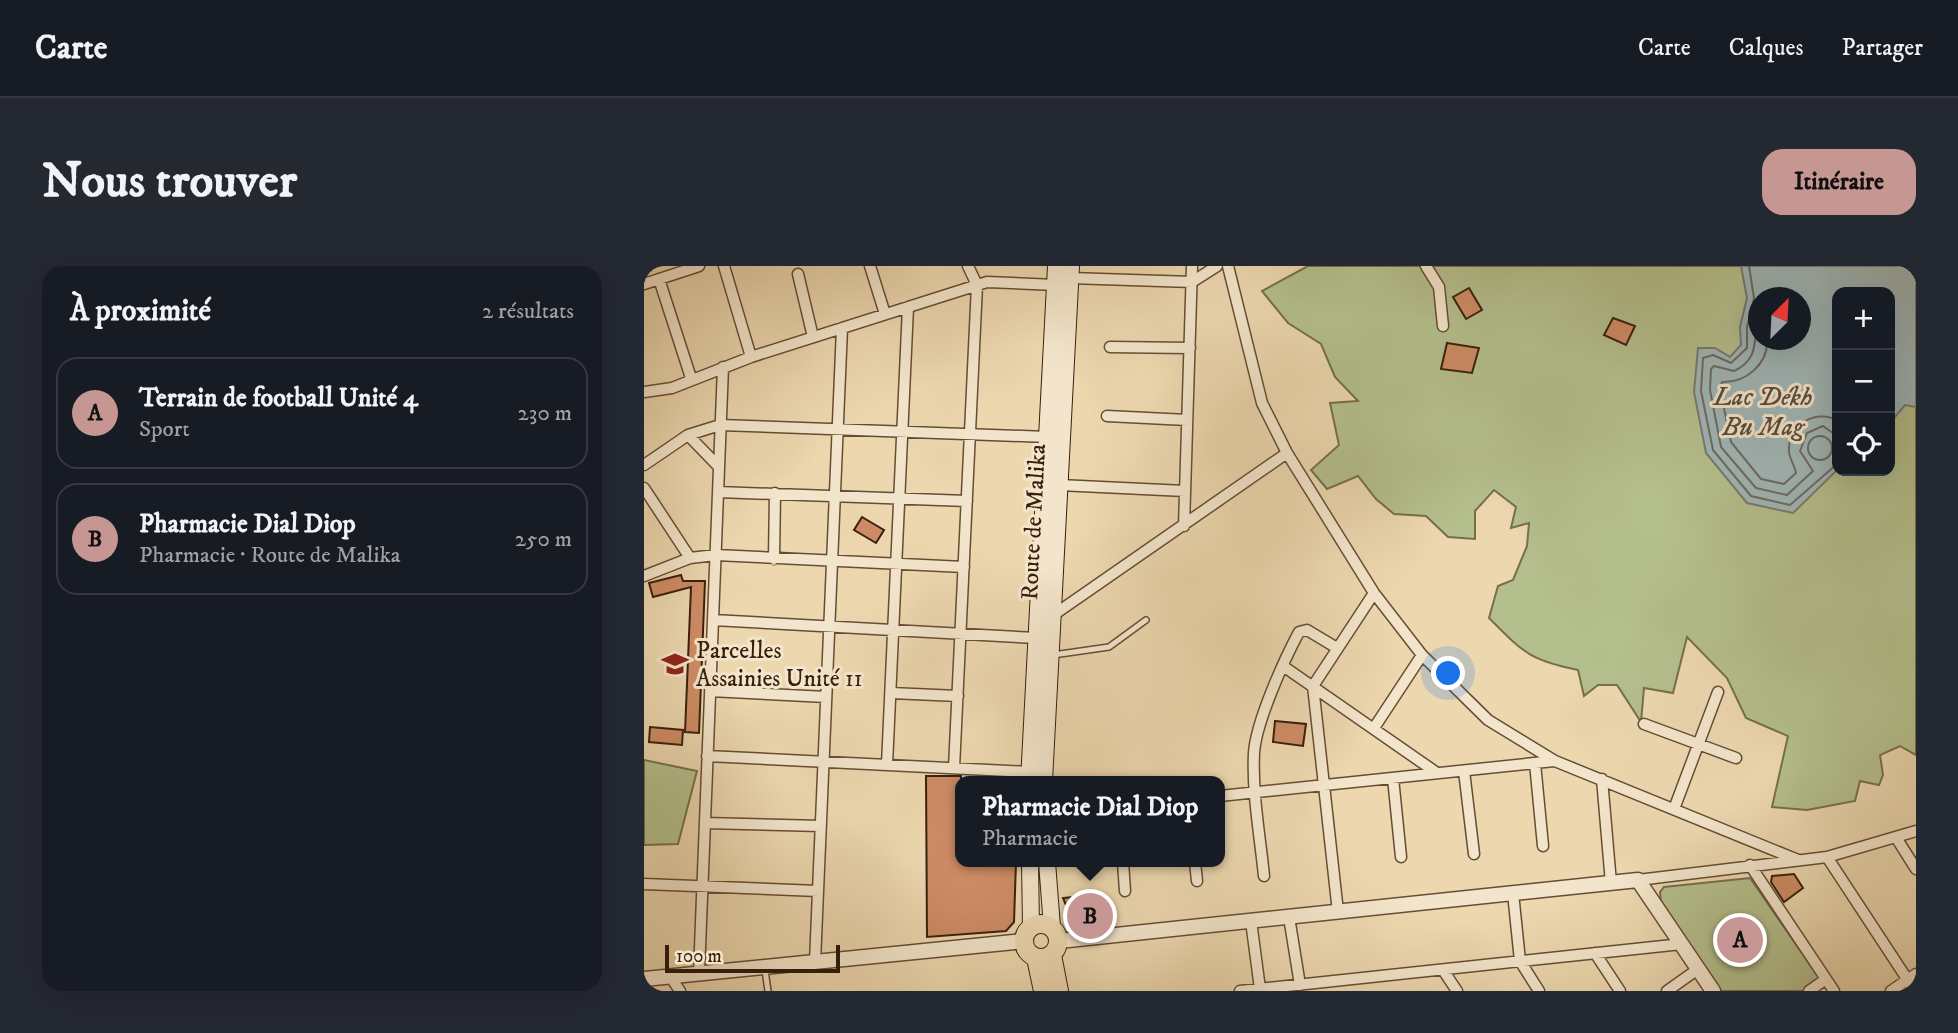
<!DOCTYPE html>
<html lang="fr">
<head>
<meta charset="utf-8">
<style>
  :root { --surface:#171b24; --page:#242831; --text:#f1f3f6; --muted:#9ea1a6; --line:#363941; --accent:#c59692 }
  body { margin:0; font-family:"IM FELL DW Pica",serif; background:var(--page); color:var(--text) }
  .controls { position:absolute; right:21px; top:21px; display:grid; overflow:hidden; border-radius:14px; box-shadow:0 7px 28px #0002 }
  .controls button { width:63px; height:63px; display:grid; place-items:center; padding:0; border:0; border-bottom:2px solid var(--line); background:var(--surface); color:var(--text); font:35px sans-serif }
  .compass { position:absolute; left:1104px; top:21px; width:63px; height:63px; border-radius:50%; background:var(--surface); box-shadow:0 7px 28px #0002; rotate:24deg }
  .scale { position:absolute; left:21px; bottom:18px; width:175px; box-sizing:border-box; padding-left:7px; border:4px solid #381f0c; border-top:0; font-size:19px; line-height:24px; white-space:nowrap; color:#381f0c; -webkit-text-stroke:5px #f3e5cb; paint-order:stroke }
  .you { position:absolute; left:805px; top:408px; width:24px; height:24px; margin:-18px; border:5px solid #fff; border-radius:50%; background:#1a73e8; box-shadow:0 0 0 10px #1a73e833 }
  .badge { display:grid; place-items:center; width:46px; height:46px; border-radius:50%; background:var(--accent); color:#111; font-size:23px; font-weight:700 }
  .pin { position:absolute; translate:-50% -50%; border:4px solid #fff; box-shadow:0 2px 7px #0006 }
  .popup { position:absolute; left:311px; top:510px; width:270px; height:91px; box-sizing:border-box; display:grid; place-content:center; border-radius:14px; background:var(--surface); filter:drop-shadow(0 2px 5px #0005); font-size:23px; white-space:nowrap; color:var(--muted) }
  .popup b { font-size:26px; color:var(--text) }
  .popup::after { content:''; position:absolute; left:50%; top:100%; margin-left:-14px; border:14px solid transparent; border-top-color:var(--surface) }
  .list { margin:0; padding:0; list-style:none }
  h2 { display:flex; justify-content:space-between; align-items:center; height:91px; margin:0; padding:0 28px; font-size:30px }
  h2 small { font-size:23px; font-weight:400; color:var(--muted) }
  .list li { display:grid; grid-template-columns:46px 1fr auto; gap:21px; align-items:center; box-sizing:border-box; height:112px; margin:0 14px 14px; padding:0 14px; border:2px solid var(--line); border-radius:21px }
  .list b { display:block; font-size:26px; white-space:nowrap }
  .list p { margin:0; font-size:23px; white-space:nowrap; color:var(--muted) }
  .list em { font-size:23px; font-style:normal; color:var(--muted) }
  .icon { flex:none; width:38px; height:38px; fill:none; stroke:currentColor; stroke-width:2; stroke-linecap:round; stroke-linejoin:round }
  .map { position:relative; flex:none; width:1272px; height:725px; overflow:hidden; border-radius:21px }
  header { display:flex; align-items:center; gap:42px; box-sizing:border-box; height:98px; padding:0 35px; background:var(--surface); border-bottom:2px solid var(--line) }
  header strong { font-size:33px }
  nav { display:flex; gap:38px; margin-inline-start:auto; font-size:24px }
  .intro { display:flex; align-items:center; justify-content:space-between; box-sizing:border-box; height:168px; padding:0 42px }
  h1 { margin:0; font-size:49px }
  .button { padding:18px 32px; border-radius:21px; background:var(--accent); color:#111; font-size:24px; font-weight:700 }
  main { display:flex; gap:42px; padding:0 42px }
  aside { flex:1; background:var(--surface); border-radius:21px; box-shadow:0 7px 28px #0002 }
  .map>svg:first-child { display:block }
  .green { fill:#b4bf8d; stroke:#766f4c; stroke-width:2; fill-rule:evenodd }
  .water { fill:#9fb6b7; stroke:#767a73; stroke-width:2; fill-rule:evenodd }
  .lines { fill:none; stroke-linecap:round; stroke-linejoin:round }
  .shore { stroke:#6c6a62; stroke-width:2 }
  .building { fill:#ce8c65; stroke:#381f0c; stroke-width:2 }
  .service-casing { stroke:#654d35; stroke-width:8 }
  .minor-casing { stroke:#654d35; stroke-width:13 }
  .tertiary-casing { stroke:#654d35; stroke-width:17 }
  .secondary-casing { stroke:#381f0c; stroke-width:18 }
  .primary-casing { stroke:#381f0c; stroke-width:20 }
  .service { stroke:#f3e5cb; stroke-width:5 }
  .minor { stroke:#f3e5cb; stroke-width:10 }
  .tertiary { stroke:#f3e5cb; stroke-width:14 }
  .secondary { stroke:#f3e5cb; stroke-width:16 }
  .primary { stroke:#ecd7af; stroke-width:18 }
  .labels { text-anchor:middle; stroke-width:6; stroke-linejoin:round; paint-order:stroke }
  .street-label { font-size:24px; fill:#381f0c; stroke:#f3e5cb }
  .poi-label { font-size:24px; fill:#381f0c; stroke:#f3e5cb; text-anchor:start }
  .water-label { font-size:26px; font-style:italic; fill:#574c3f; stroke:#f3e5cb }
</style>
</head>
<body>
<header>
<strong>Carte</strong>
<nav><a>Carte</a><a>Calques</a><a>Partager</a></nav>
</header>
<div class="intro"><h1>Nous trouver</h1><a class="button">Itinéraire</a></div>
<main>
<aside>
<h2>À proximité<small>2 résultats</small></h2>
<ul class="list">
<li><span class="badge">A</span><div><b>Terrain de football Unité 4</b><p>Sport</p></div><em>230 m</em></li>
<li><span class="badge">B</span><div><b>Pharmacie Dial Diop</b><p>Pharmacie · Route de Malika</p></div><em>250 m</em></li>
</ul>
</aside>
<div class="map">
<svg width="1272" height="725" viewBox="0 0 1272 725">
  <rect width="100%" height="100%" fill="#ecd7af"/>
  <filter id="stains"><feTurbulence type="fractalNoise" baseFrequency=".00286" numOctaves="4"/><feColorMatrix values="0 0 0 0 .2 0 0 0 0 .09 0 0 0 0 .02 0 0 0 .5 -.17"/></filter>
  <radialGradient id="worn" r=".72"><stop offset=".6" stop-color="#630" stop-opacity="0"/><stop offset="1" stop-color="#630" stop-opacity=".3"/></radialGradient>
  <path class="green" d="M664,0h608v489l-16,-9 -20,9 3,20 -4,10 -19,-4 -5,20 -48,9 -35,-3 16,-71 -42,-18 -19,-40 -40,-41 -14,56 -29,-5 -3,34 -24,-37h-19l-14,11 -6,-26c-49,-10 -55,-18 -89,-52l9,-32 15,-6 14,-34 2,-23 -18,5 5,-21 -22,-17 -19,21v28l-27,-2 -22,-21 -32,-2 -18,-15 -18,-23 -31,13 -16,-19 28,-25 -9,-42 28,-2 -23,-24 -14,-33 -33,-21 -26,-32zM1193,26h53v179h-53zM1114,32h42v42h-42z
    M0,494l53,11 -19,73 -34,1z
    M1106,612l70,101 -17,12h-83l-59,-90 -1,-9 4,-5z"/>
  <path class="water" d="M1097,0h175v141l-11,-2 -15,18v-131h-53v178l-44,43 -46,-10 -41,-50 -12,-61 4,-44h17l15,9 11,-12 -1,-18 7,-29zM1114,32h42v42h-42z"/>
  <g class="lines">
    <path class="shore" d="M1105,0l5,32 -7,29v21l-16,15 -18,-8 -10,3 -2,33 12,59 38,46 39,9 47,-41
      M1114,51c-5,23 2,42 -24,54l-20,-5 -3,3 -1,21 11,57 35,41 31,7 26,-24 -13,-20 7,-18 16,-7 14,10
      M1123,74c1,24 -21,43 -45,42l-2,7 11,53 30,37 23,5 12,-11c-1,-7 -6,-13 -7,-21 -2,-27 26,-43 48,-32
      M1164 182a12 12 0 1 1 24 0a12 12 0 1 1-24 0Z"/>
  </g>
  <path class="building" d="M825,22l13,22 -16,9 -13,-22z
    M969,52l22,8 -9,19 -22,-10z
    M803,77l32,5 -7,25 -31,-4z
    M218,251l22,13 -8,13 -22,-13z
    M37,309l2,6h22l-6,152 -14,-1 6,-145 -38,10 -4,-14z
    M631,455l31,3 -3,22 -30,-4z
    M6,461l33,3 -1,15 -33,-3z
    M282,510h35v86h55l-2,60 -8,9 -79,6z
    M1150,608l9,14 -19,14 -13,-20 1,-6z
    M446,629l3,26 -19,3 -11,-26z"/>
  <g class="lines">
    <defs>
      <path id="service" d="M409,389l56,-8 37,-27
        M121,704l3,21"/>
      <path id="minor" d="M80,0l27,91
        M226,0l15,48
        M584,0l34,137 25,50 87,140 48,62 66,65 67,41 243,99
        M782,0l13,21 4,39
        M154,8l15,63
        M426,12l122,4 25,-16
        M15,13l32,99
        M0,18l55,-18
        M466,81l80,1
        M0,126l28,-4 79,-31 236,-75 68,3
        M463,150l80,4
        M44,169l31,32
        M0,199l44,-30 32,-10 327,12
        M415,219l126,6
        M0,222l46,70 26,-3 248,12
        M74,226l249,9
        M540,260l8,-260
        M130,293l1,-66
        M0,310l46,-18
        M408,350l235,-163
        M69,354l323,18
        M639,400l154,107
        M66,425l116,6
        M247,427l67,3
        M1000,458l92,34
        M730,462l48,-73
        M63,490l322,16
        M891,497l8,83
        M243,499l21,-458
        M310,502l23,-483 -9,-19
        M820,505l10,83
        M749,512l8,79
        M958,513l9,104
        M576,530l334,-35
        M1030,543l44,-117
        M61,557l116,3
        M1253,573l19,30
        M1183,591l88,134
        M479,596l2,29
        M551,596l2,19
        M1106,599l84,126
        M620,610c-4,-40 -12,-83 -10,-123 2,-31 30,-93 45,-121l8,-2 30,18
        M994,614l189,-23 89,-26
        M0,618l174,7
        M869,627l7,68 19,30
        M694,646l-25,-226 61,-93
        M645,651l11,68
        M607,655l9,68
        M951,687l25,38
        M171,696l27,-634
        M799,704l14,21
        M55,707l24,-606
        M26,710l10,15
        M596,725l442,-47
        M1023,725l31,-22
        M1165,725l17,-12
        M1247,725l25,-17"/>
      <path id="tertiary" d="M415,675l579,-61 75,111
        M0,713l380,-38"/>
      <path id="secondary" d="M385,515l27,-515
        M400,515l27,-515
        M386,596l1,65
        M403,596l5,65"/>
      <path id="primary" d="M380 675a17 17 0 1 1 34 0a17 17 0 1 1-34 0Z
        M408,689l7,36
        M392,692l7,33"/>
    </defs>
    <use href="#service" class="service-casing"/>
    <use href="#minor" class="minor-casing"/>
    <use href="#tertiary" class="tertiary-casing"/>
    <use href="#secondary" class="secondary-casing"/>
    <use href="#primary" class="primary-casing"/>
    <use href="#service" class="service"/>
    <use href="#minor" class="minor"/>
    <use href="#tertiary" class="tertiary"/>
    <use href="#secondary" class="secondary"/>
    <use href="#primary" class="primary"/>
  </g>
  <defs>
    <symbol id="school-bare" viewBox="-9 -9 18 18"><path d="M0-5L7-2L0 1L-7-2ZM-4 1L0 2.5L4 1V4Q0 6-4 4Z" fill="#8f2418" stroke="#f3e5cb" stroke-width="2.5" paint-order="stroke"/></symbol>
  </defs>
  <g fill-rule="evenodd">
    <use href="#school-bare" x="12" y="379" width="38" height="38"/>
  </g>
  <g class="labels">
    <g class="street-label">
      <text transform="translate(389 256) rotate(-87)" y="8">Route de Malika</text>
    </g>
    <g class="poi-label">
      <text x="52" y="392">Parcelles<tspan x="52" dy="28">Assainies Unité 11</tspan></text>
    </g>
    <g class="water-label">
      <text x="1119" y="139">Lac Dékh<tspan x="1119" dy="30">Bu Mag</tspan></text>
    </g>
  </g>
  <rect width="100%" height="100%" filter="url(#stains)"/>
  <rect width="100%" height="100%" fill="url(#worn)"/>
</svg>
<div class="controls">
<button>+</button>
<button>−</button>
<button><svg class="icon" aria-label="locate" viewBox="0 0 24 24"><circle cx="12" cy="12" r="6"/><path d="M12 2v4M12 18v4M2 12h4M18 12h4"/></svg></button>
</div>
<svg class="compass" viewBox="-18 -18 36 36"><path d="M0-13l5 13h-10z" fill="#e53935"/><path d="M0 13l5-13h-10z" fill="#9ea1a6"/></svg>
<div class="scale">100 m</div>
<div class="you"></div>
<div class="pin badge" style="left:1096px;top:674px">A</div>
<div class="pin badge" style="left:446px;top:650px">B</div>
<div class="popup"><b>Pharmacie Dial Diop</b>Pharmacie</div>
</div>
</main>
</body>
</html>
